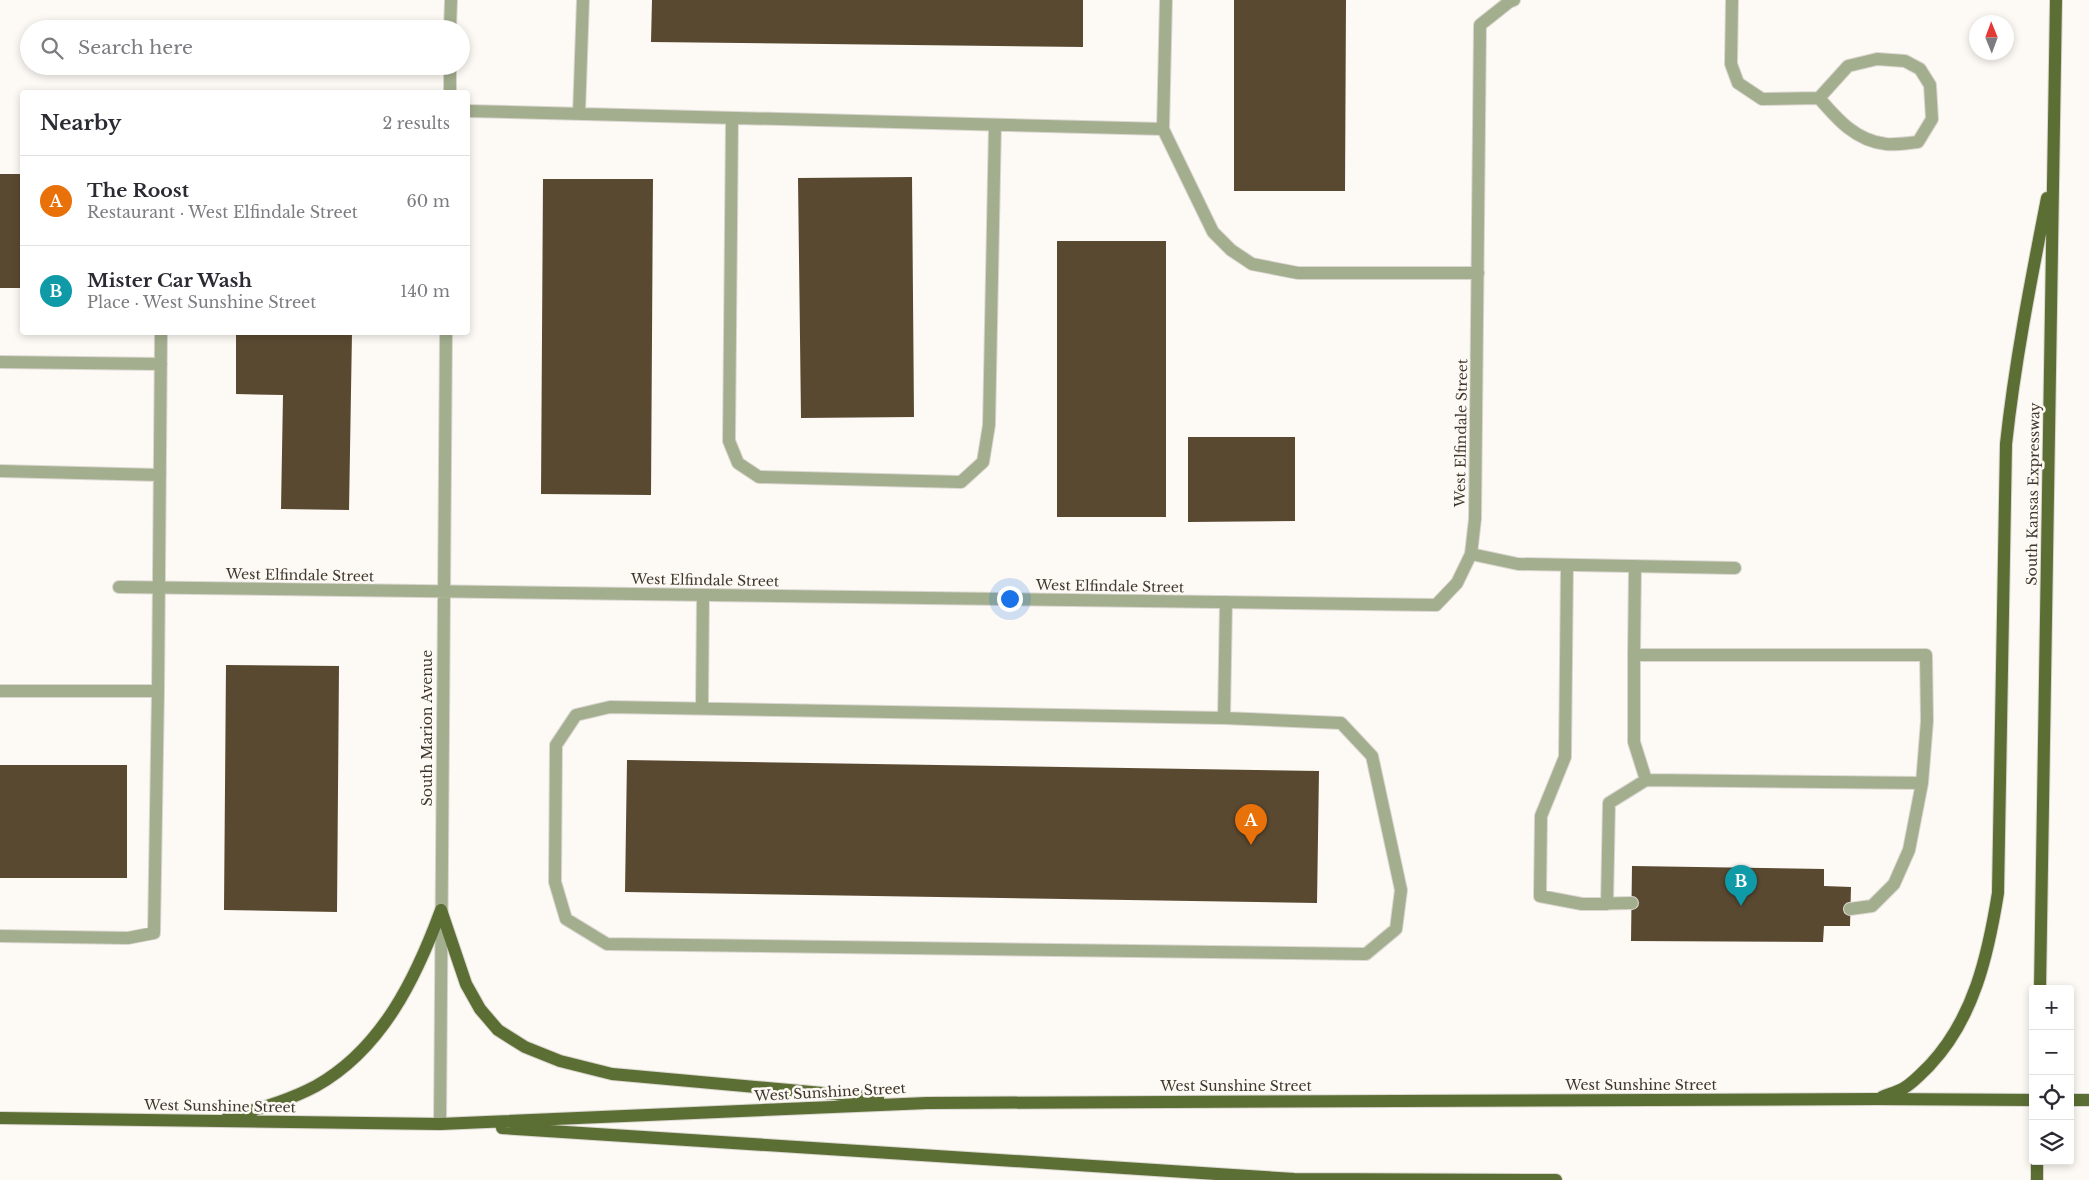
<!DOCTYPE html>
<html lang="en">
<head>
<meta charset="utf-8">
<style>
  :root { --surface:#fff; --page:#f2f2f3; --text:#2b2b33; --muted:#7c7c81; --line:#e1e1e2; --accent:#111827 }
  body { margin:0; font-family:"Libre Baskerville",serif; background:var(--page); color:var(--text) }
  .controls { position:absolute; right:15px; bottom:15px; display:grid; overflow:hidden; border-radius:5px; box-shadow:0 2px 8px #0003 }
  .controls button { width:45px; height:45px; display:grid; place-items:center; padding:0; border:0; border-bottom:1px solid var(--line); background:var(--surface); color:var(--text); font:25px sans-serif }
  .compass { position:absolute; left:1969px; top:15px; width:45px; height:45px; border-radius:50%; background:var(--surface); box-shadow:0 2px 8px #0003; rotate:359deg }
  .you { position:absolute; left:1009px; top:598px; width:18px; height:18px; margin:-12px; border:4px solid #fff; border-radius:50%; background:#1a73e8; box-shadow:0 0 0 8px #1a73e833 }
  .badge { display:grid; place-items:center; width:32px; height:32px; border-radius:50%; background:var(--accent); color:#fff; font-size:16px; font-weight:700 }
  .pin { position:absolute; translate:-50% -41px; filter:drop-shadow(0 1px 2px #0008) }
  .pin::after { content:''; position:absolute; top:26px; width:18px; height:15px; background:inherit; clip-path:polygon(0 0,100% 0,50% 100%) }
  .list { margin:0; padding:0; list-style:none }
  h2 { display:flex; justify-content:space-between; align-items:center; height:65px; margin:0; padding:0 20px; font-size:21px }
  h2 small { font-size:16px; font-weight:400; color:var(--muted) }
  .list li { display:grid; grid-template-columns:32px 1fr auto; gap:15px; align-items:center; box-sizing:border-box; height:90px; padding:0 20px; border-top:1px solid var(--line) }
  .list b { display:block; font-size:19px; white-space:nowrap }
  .list p { margin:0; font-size:16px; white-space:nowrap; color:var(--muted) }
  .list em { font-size:16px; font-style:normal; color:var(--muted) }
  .icon { flex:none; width:28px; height:28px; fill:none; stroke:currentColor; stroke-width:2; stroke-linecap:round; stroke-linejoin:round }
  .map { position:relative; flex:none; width:2089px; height:1180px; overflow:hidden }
  .search { position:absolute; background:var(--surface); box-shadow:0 2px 8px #0003; left:20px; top:20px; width:450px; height:55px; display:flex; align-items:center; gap:12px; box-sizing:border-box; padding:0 18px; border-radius:28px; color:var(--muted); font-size:19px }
  .panel { position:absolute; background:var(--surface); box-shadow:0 2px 8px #0003; left:20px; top:90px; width:450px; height:245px; border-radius:5px }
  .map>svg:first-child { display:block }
  .building { fill:#5a4931 }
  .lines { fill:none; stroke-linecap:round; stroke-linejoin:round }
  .service-casing { stroke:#dbd6d0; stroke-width:14 }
  .minor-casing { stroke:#dbd6d0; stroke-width:14 }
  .primary-casing { stroke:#dbd6d0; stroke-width:14 }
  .service { stroke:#a2ae8e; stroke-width:12 }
  .minor { stroke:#a2ae8e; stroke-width:12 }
  .primary { stroke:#5b6e33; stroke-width:12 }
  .labels { text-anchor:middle; stroke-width:5; stroke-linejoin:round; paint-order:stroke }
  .street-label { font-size:14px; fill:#3f372c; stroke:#fdf9f4 }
</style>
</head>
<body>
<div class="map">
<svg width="2089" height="1180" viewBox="0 0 2089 1180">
  <rect width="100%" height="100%" fill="#fdf9f4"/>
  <path class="building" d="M652,0h431v47l-432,-5z
    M1234,0h112l-1,191h-111z
    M0,174h22v114h-22z
    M912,177l2,240 -113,1 -3,-240z
    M543,179h110l-2,316 -110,-1z
    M1057,241h109v276h-109z
    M236,332h116l-3,178 -68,-1 2,-114 -47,-1z
    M1188,437h107v84l-107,1z
    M226,665l113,1 -2,246 -113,-2z
    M627,760l692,11 -2,132 -692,-11z
    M0,765h127v113h-127z
    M1632,866l192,3v17l27,1 -1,39h-26l-1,16 -192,-1z"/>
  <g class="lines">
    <defs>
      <path id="service" d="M1732,0l-1,64 7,19 24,16 57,-1 29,-32 29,-7 28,2 15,8 10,16 2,34 -14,23c-10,1 -22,3 -32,2 -30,-3 -49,-25 -67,-46
        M468,111l695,18 50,103 18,18 21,14 46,9h180
        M579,114l4,-114
        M732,118l-3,323 9,22 21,14 202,5 22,-20 6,-37 6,-300
        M1163,129l3,-129
        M0,362l161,2
        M0,471l160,4
        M1471,554l47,10 217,4
        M1567,566l-2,191 -24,59 -1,80 42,8 50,-1
        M1635,566l-1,89h292l1,66 -5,62 -13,67 -15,34 -22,22 -22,3
        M1634,655v87l12,38 276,3
        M0,691h158
        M702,707l1,-112
        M1224,718l-614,-11 -34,8 -20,30 -1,137 11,37 41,25 759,10 30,-25 5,-39 -29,-134 -31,-33 -117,-5 2,-116
        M1607,904l2,-101 37,-23
        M0,936l128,2 26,-5 4,-242 3,-359"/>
      <path id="minor" d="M450,29l1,-29
        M450,92v-26
        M119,587l1317,18 21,-22 14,-29 4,-35 5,-494 29,-23 5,-2
        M440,1124l6,-792"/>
      <path id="primary" d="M441,910l25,74 14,25 18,21 27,17 35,14 52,13 266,24
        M2040,989l16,-989
        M1882,1097c7,-3 15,-5 22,-9 9,-5 18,-15 26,-23 44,-47 58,-110 68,-172l8,-449c9,-83 25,-164 41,-246
        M2070,1100h19
        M0,1118l440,6 487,-21 950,-4 156,1
        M227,1118c30,-9 61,-17 89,-32 66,-37 100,-108 125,-176
        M502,1128l792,51 262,1
        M2037,1180v-19"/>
    </defs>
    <use href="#service" class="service-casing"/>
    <use href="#minor" class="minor-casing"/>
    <use href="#primary" class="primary-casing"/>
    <use href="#service" class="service"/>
    <use href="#minor" class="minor"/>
    <use href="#primary" class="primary"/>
  </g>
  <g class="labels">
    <g class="street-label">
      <text transform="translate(1461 433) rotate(-89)" y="5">West Elfindale Street</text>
      <text transform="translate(2033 494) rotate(-89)" y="5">South Kansas Expressway</text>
      <text transform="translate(300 575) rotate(1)" y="5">West Elfindale Street</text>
      <text transform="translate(705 580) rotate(1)" y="5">West Elfindale Street</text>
      <text transform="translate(1110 586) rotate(1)" y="5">West Elfindale Street</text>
      <text transform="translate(427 728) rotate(-90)" y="5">South Marion Avenue</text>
      <text x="1641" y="1090">West Sunshine Street</text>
      <text x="1236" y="1091">West Sunshine Street</text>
      <text transform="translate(830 1092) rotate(-3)" y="5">West Sunshine Street</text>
      <text transform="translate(220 1106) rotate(1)" y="5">West Sunshine Street</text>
    </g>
  </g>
</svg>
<div class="controls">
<button>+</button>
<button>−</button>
<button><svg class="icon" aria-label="locate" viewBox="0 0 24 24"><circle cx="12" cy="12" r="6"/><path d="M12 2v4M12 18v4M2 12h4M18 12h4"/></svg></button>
<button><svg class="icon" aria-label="layers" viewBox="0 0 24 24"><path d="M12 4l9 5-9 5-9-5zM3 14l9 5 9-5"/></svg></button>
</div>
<svg class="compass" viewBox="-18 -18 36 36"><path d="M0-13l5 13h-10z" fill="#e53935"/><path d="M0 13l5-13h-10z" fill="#7c7c81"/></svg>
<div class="you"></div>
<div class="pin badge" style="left:1251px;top:845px;background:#e8710a">A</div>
<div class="pin badge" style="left:1741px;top:906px;background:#0f9aa8">B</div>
<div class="search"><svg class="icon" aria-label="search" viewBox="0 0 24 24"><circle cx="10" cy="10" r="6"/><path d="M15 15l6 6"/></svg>Search here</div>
<section class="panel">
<h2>Nearby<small>2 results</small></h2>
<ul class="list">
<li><span class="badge" style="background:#e8710a">A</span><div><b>The Roost</b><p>Restaurant · West Elfindale Street</p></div><em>60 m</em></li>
<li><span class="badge" style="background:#0f9aa8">B</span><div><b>Mister Car Wash</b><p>Place · West Sunshine Street</p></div><em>140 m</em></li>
</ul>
</section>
</div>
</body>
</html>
